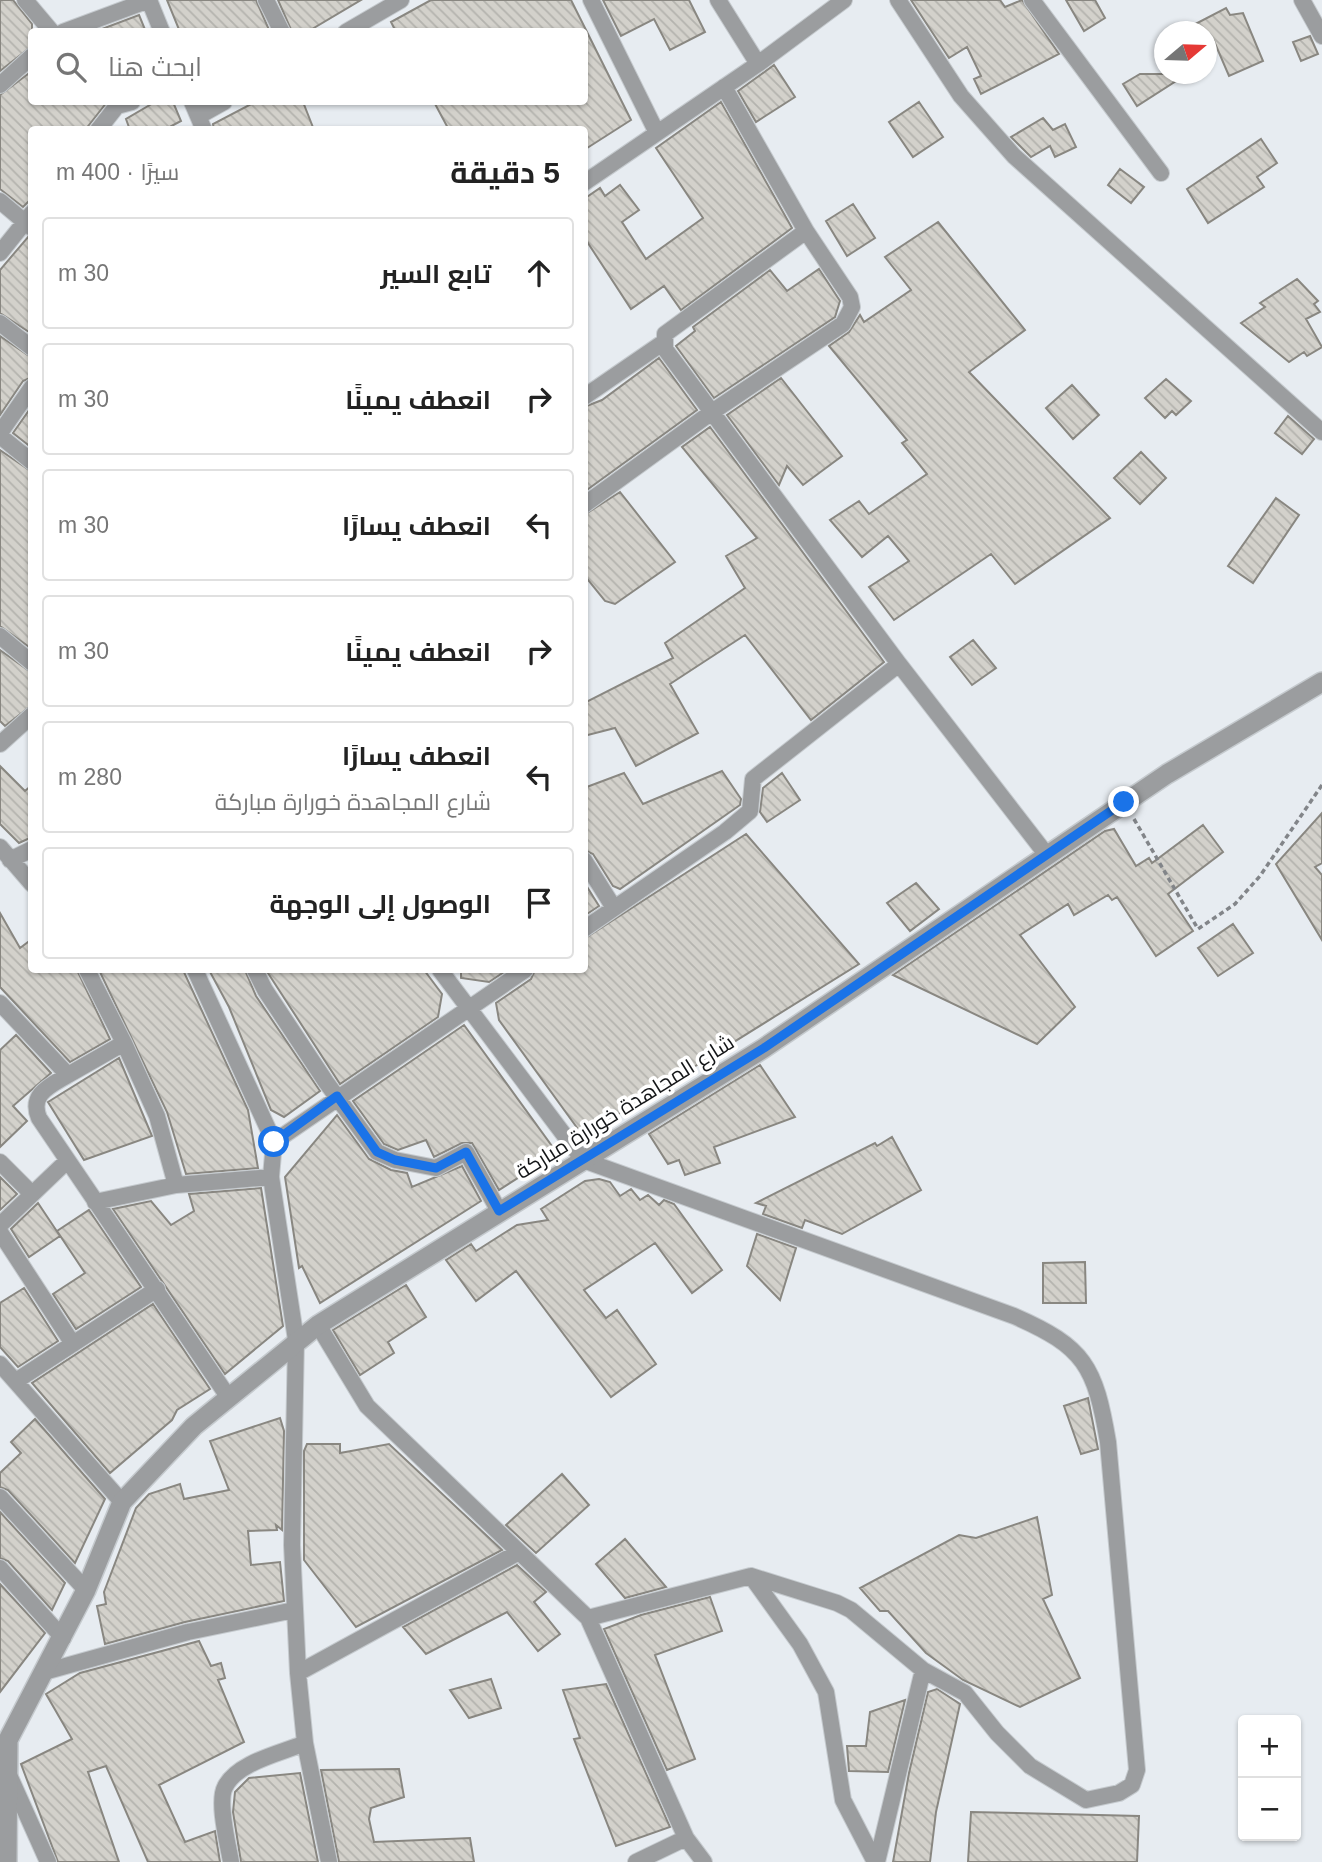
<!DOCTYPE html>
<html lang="ar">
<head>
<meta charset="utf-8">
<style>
  :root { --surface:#fff; --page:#f2f2f2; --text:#222; --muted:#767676; --line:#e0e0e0 }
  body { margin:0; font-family:Arial,Cairo,sans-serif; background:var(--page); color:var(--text); direction:rtl }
  .controls { position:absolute; right:21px; bottom:21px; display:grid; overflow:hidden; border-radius:7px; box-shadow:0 2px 5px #0004 }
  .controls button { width:63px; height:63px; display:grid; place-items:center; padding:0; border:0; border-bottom:2px solid var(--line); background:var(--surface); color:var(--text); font:35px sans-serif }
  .compass { position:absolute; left:1154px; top:21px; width:63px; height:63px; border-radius:50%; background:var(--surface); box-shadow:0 2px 5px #0004; rotate:71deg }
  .stop { position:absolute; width:21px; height:21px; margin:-16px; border:5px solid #1a73e8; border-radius:50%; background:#fff }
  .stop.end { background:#1a73e8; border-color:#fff; box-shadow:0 2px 7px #0008 }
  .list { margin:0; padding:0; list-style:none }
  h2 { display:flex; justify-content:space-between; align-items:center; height:91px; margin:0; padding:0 28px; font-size:30px }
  h2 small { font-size:23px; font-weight:400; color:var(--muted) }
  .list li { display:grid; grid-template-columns:46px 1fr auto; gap:21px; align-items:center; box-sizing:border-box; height:112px; margin:0 14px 14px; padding:0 14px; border:2px solid var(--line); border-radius:7px }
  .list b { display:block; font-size:26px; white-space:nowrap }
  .list p { margin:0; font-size:23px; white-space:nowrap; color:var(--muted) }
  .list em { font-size:23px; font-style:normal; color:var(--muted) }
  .icon { flex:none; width:38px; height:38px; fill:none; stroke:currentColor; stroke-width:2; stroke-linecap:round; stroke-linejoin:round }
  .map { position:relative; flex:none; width:1322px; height:1862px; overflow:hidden; direction:ltr }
  .search { position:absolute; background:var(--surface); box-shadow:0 2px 5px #0004; left:28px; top:28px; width:560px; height:77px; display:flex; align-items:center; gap:18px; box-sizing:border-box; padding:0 24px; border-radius:7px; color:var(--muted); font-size:26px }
  .panel { position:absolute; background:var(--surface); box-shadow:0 2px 5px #0004; left:28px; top:126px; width:560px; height:847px; border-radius:7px; direction:rtl }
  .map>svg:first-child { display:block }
  .building { fill:url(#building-back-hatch); stroke:#898781; stroke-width:2 }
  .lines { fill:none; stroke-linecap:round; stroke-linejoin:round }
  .minor-casing { stroke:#c5cace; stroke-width:18 }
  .tertiary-casing { stroke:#c5cace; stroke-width:22 }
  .path { stroke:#828589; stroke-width:3.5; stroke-dasharray:5 3.5; stroke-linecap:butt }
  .minor { stroke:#9b9d9f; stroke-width:16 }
  .tertiary { stroke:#9b9d9f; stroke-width:19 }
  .route { stroke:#1a73e8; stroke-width:9 }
  .labels { text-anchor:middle; stroke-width:7; stroke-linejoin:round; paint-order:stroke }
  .street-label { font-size:21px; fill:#131517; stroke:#fff }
</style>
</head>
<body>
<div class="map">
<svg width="1322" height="1862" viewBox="0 0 1322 1862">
  <defs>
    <pattern id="building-back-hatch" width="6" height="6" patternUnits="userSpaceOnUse" patternTransform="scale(1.75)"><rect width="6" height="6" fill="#d3d1cb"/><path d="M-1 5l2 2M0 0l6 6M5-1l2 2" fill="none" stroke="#b4b3ae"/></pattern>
  </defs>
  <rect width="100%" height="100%" fill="#e7ecf1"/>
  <path class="building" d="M0,0h13l19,24v22l-32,25z
    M167,0h89l14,32h-90z
    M278,0h83l-54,32h-15z
    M431,0h140l60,120 -47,30v-20h-135l-15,-28h150v-70h-188l-5,-10z
    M603,0h86l16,32 -35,18 -16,-31 -33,17z
    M911,0h89l5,7 17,-7 37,54 -78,40 -7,-15 7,-3 -14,-29 -18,11z
    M1066,0h29l10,18 -21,13z
    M1226,8l4,7 13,-2 20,48 -34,15 -15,-35 -7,4v-13h-27z
    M139,15l7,17h-52z
    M1310,36l8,18 -17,7 -8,-19z
    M774,65l21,32 -39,25 -18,-31z
    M32,71v31h75l-22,28h-53v68l-9,9 -23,-18v-94z
    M1140,74h47l-50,32 -14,-22z
    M155,102h18l8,19 -17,9h-34l-4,-11z
    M255,102h48l11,28h-100l-1,-6z
    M721,102l71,126 -111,82 -17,-24 -33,23 -47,-72v-38l16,-11 5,8 15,-11 19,25 -17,12 24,37 57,-41 -47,-70z
    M919,102l24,35 -30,20 -24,-35z
    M1043,118l10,12 12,-6 11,23 -21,10 -5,-11 -19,11 -20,-20z
    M1261,139l16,24 -20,14 7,10 -56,36 -21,-34z
    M1120,169l24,18 -13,16 -23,-18z
    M853,204l22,34 -28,18 -21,-35z
    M938,222l87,108 -56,42 141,146 -95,66 -24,-30 -97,66 -25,-33 40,-26 -21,-25 -26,21 -32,-37 29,-19 10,13 58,-40 -25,-31 5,-3 -78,-94 20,-14 11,-17 4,7 47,-32 -26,-33z
    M28,237l4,1v96l-32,-21v-43z
    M819,269l21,32 -5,16 -121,81 -38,-52 19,-15 -2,-4 77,-57 17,21z
    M1297,279l21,22 -4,3 6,8 -14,7 16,28 -15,9 -3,-4 -15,10 -48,-39 24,-16 -5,-4z
    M0,336l32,22v19l-9,4 -23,34z
    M659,358l38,52 -113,82v-85l18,-7z
    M781,378l61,78 -39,29 -16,-19 -8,19 -52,-70z
    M1166,379l25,22 -15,14 -4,-4 -7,7 -20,-20z
    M1072,385l27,30 -26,24 -27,-31z
    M32,406v42l-19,-15z
    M1288,416l26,23 -12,15 -27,-21z
    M710,427l174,235 -73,58 -66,-85 -75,49 28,49 -62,33 -21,-38 -31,8v-33l89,-45 -8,-15 80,-55 -19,-32 31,-18 -75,-91z
    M0,450l32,22v177l-32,-23z
    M1141,452l25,26 -26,26 -26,-26z
    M620,492l55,70 -60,42 -10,-3 -21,-26v-60z
    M1276,498l23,17 -46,68 -25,-17z
    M973,640l23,28 -24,17 -22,-28z
    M0,650l32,23v32l-27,21 -5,-5z
    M0,766l25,25 7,-6v52l-13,6 -19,-19z
    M722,771l19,28 -1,6 -120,84 -7,-3 -20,-32 -9,-4v-62l40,-15 19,31z
    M782,773l18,27 -33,22 -7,-10 3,-24z
    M1322,813v50l-7,4 7,8v65l-46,-76z
    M1203,825l20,27 -55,42 25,37 -37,25 -39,-59 -5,3 -4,-5 -34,20 -6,-11 -48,31 55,72 -38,37 -144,-69 212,-144 9,-2 22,37 13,-8 3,5z
    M746,834l113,130 -276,172 -84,-116 -3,-17 35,-24 4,-9h49v-31z
    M584,882l15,24 -15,10z
    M916,883l23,26 -29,22 -23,-28z
    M0,913l20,35 12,-9v31h45l33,69 -40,23 -70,-75z
    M1233,924l20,29 -35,23 -20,-28z
    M99,970h84l65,140 10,58 -72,6 -19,-62z
    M209,970h36l11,26 64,95 -36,26 -13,-7 -42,-103z
    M266,970h158l18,24 -4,23 -98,67z
    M461,970h46l-18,12 -28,-4z
    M464,1025l93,128 -58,37 -27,-47h-10l-28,14 -8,-17 -28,10 -14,-6 -31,-43z
    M16,1035l35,38 -38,33 14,15 -27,26v-97z
    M119,1058l33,78 -68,24 -36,-58z
    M760,1065l35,52 -81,30 6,16 -35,12 -6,-15 -11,4 -19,-30z
    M337,1115l32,44 22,11 16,3 5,14 50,-21 19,35 -161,102 -18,-37 -3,2 -14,-91z
    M892,1137l29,53 -79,44 -37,-14 -3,8 -39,-14 3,-8 -10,-3 119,-60 2,3z
    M0,1177l17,17 -17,16z
    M599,1179l11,3 10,14 11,-7 9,11 8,-5 11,10 5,-5 10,4 48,66 -30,23 -37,-50 -71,47 22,28 11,-8 39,54 -45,33 -95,-126 -40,30 -30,-41 25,-16 5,7 41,-26 31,-5 -7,-11 44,-28z
    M261,1188l22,138 -58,48 -112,-165 38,-8 20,24 23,-14 -5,-17z
    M38,1203l22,33 -31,21 -18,-28z
    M89,1210l52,77 -65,42 -23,-35 32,-21 -28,-42z
    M757,1234l39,14 -16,52 -33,-34z
    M1085,1262l1,41h-43v-40z
    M406,1285l20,32 -38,25 6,11 -34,22 -27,-45z
    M24,1288l34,53 -40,26 -18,-20v-44z
    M153,1304l57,85 -33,21 -5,10 -62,53 -78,-90z
    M1088,1398l10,51 -17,5 -17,-48z
    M280,1418l4,13 -2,99 -6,-5 1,5 -29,1 3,34 29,-3 4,39 -99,21 -80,22 -8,-38 9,-2 -2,-12 32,-84 13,-14 31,-10 4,15 45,-9 -19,-49z
    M35,1419l70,80 -30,64 -67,-73 -8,-3v-14l21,-20 -10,-11z
    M307,1444h33v9l49,-9 113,106 -146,77 -52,-67v-109z
    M562,1474l27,31 -53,48 -30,-28z
    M0,1512l65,71 -13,27 -44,-49 -8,-3z
    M1037,1517l15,78 -9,4 37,79 -60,29 -57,-27 -37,-27 -38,-42h-8l-20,-23 99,-53 17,3z
    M625,1539l41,48 -41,11 -29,-34z
    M517,1565l29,27 -12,10 26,32 -22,17 -31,-39 -81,42 -23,-27z
    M0,1584l45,49 -45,59z
    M710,1597l12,34 -67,24 40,104 -28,11 -63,-141 37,-14z
    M199,1641l12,25 10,-3 4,15 -7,2 26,62 -85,43 26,57 30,-11 5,31h-72l-42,-96 -18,6 31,90h-61l-37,-98 51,-25 -26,-45 34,-21z
    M491,1679l10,29 -32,10 -19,-28z
    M606,1684l64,143 -54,19 -42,-107 6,-1 -17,-48z
    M937,1689l23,15 -24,108 -6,50h-37l16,-89 19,-81z
    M905,1700l-17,72 -39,-1 -2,-25h19l4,-34z
    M399,1769l5,28 -33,11 -2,11 5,23 96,-4 4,24h-135l-18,-92z
    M300,1773l18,89h-77l-8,-50 2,-20 14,-14z
    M971,1812l168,4 -2,46h-169z"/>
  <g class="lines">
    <defs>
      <path id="minor" d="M25,0l27,32
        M149,0l13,32
        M266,0l16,32
        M591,0l66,133
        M718,0l40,64
        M898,0l63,96 53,60 308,276
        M1032,0l129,173
        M1302,0l20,36
        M63,32l86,-32
        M346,32l55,-32
        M0,85l32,-29
        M724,87l82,144 -141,103v15l234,315
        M192,102l12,28
        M199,116l25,-14
        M98,130l19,-24 15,-4
        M584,183l174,-119 86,-64
        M0,201l32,27
        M0,253l32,-40
        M0,323l32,25
        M584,397l80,-55
        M0,433l32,-46
        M0,436l32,26
        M584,505l128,-93 131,-88 9,-17 -2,-10 -44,-66
        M0,636l32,27
        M0,744l32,-29
        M0,847l32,37
        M10,860l22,-11
        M584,860l30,48
        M584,929l141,-97 25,-21 3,-32 146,-115 147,190
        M87,970l37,73
        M195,970l79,172 -3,35 25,163 -4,205 6,128 7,70 24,119
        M255,970l10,20 61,92 51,70 18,8 41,8 30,-16 33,59
        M440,970l143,190 431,156c71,31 81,50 94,126l29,328 -5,15 -13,8 -33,7 -56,-34 -33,-33 -32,-40 -42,-23 -72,-60 -14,-7 -86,-27 -163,42
        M0,1003l68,72c-18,11 -39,19 -29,43l190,280
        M68,1075l56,-32 33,73 19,69
        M274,1142l251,-172
        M0,1162l32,32
        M95,1202l81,-17 95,-8
        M0,1225l67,-64
        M0,1232l73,112
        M318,1325l49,81 221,212 98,220 18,24
        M0,1364l122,138
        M16,1381l141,-92
        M0,1497l86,93
        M0,1568l63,70
        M751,1576l49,68 26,48 17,108 32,62
        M44,1672l144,-40 106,-22
        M298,1673l221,-121
        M9,1775l39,87
        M231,1862c-3,-18 -14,-60 -6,-75 12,-25 57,-34 80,-44
        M636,1862l50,-24
        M877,1862l46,-192"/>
      <path id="tertiary" d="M7,1862l1,-122 78,-150 36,-88 72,-76 124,-101 446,-277 403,-274 155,-92"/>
    </defs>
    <use href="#minor" class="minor-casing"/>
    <use href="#tertiary" class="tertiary-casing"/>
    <path class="path" d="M1134,819l64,110 37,-25 25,-28 62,-91"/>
    <use href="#minor" class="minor"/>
    <use href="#tertiary" class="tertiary"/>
  </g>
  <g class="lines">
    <path class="route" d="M274,1142l63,-46 40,56 18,8 41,8 30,-16 33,59 265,-163 360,-246"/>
  </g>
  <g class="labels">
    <g class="street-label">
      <text transform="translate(625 1107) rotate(-32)" y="7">شارع المجاهدة خورارة مباركة</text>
    </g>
  </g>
</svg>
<div class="controls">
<button>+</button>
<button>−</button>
</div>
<svg class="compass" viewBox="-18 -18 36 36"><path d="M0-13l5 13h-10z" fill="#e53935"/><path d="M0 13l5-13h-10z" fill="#767676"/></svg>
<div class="stop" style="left:274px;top:1142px"></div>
<div class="stop end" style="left:1124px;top:802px"></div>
<div class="search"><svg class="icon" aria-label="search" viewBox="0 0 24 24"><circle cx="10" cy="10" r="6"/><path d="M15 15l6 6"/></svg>ابحث هنا</div>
<section class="panel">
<h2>5 دقيقة<small>سيرًا · 400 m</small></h2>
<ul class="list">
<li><svg class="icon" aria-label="ahead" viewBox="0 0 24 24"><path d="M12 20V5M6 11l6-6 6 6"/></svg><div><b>تابع السير</b></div><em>30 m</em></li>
<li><svg class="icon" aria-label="right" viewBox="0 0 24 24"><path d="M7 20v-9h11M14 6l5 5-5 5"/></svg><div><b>انعطف يمينًا</b></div><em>30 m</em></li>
<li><svg class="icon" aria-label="left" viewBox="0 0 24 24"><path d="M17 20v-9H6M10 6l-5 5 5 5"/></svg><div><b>انعطف يسارًا</b></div><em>30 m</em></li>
<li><svg class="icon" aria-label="right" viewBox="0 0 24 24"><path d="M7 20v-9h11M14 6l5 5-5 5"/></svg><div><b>انعطف يمينًا</b></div><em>30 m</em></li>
<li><svg class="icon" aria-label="left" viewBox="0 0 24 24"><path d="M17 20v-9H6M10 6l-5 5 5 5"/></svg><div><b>انعطف يسارًا</b><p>شارع المجاهدة خورارة مباركة</p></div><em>280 m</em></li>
<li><svg class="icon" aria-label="arrive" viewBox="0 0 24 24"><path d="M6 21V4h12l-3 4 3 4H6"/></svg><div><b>الوصول إلى الوجهة</b></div></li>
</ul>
</section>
</div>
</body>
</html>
